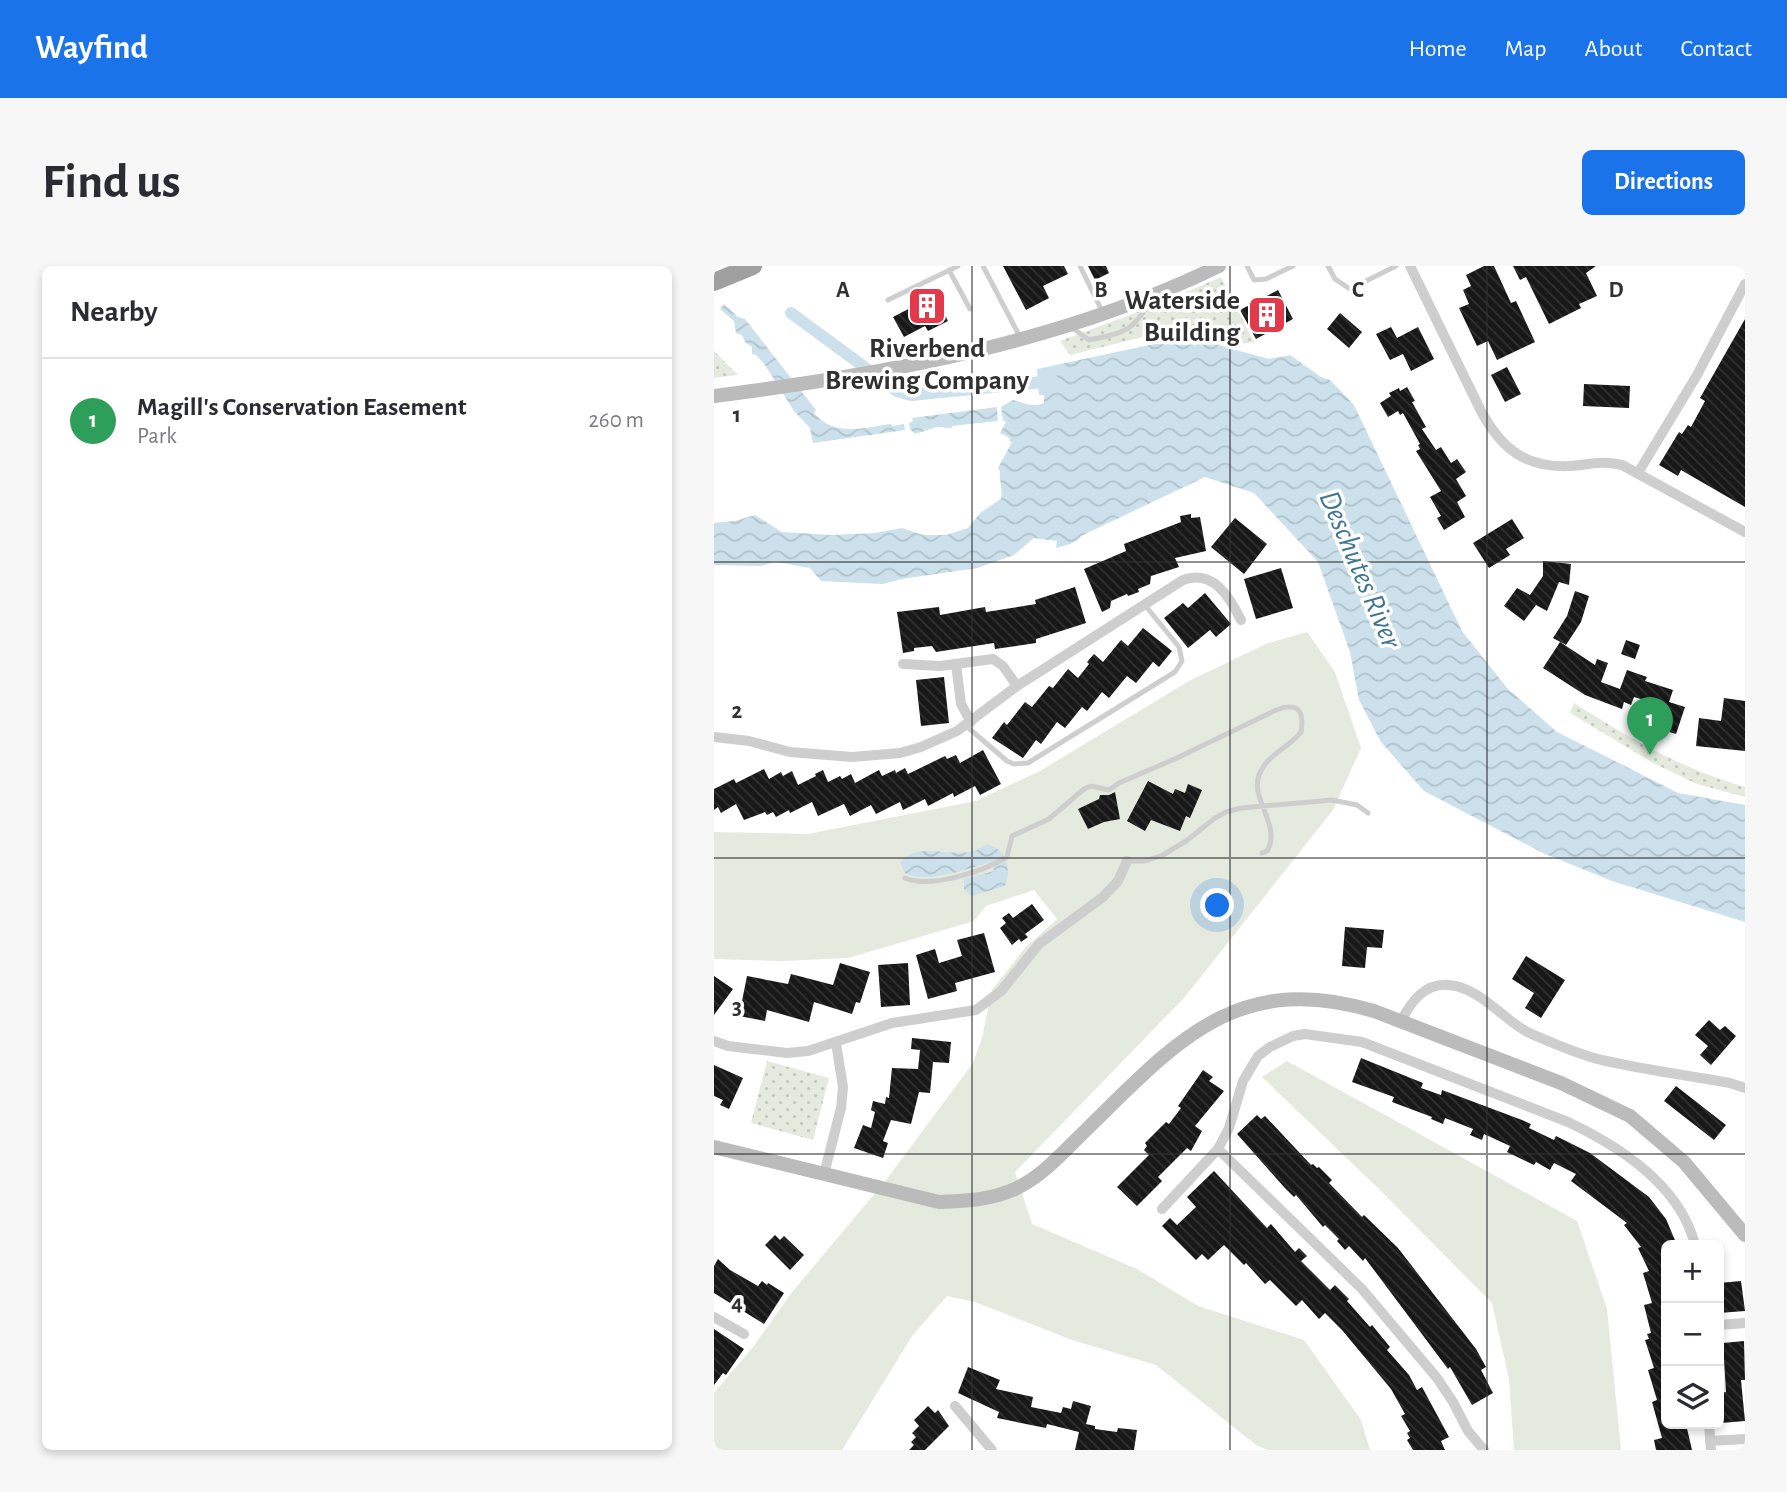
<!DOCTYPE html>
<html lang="en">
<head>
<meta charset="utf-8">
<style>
  :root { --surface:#fff; --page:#f7f7f7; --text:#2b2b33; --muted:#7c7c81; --line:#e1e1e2; --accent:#1a73e8 }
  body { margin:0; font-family:"Alegreya Sans",sans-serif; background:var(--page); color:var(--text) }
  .controls { position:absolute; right:21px; bottom:21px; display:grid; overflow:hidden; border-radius:10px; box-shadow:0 4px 10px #0003 }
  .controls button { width:63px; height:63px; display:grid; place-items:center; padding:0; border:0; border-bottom:2px solid var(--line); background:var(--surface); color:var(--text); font:35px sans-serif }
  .you { position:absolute; left:504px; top:640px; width:24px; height:24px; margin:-18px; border:5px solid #fff; border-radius:50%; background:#1a73e8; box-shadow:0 0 0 10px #1a73e833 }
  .badge { display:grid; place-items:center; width:46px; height:46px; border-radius:50%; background:var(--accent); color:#fff; font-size:23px; font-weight:700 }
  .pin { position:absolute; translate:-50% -58px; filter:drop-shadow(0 2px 4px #0008) }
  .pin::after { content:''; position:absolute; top:37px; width:24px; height:21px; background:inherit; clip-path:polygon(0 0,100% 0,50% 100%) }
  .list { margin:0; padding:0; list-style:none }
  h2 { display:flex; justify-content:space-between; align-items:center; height:91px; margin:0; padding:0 28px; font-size:30px }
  h2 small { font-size:23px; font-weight:400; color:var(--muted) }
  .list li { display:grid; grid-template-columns:46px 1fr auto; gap:21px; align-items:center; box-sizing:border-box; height:126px; padding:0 28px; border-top:2px solid var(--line) }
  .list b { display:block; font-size:26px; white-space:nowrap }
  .list p { margin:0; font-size:23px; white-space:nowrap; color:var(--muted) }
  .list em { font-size:23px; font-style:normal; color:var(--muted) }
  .icon { flex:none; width:38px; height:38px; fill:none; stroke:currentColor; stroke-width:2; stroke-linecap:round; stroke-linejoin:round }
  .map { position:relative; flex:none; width:1031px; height:1184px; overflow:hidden; border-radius:10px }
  header { display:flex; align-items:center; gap:42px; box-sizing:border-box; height:98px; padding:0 35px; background:var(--accent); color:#fff }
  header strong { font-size:33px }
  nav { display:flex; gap:38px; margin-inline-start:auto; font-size:24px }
  .intro { display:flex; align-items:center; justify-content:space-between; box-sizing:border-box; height:168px; padding:0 42px }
  h1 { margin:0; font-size:49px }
  .button { padding:18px 32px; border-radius:10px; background:var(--accent); color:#fff; font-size:24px; font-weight:700 }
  main { display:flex; gap:42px; padding:0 42px }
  aside { flex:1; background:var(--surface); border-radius:10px; box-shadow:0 4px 10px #0003 }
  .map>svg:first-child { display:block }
  .grass { fill:#e4eadd }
  .park { fill:url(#park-dots) }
  .water { fill:url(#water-waves) }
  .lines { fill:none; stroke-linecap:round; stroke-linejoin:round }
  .canal { stroke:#cce1ec; stroke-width:12 }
  .building { fill:url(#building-back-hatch) }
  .service { stroke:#cecece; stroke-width:5 }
  .minor { stroke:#cecece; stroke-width:10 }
  .secondary { stroke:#bbb; stroke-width:14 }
  .trunk { stroke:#a0a0a0; stroke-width:18 }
  .grid { fill:none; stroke:#313131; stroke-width:2; stroke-opacity:0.55 }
  .labels { text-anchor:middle; stroke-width:7; stroke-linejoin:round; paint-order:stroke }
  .poi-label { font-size:28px; font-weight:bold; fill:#313131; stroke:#fff; text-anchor:end }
  .water-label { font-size:30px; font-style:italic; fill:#3f7592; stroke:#fff }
  .grid-label { font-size:23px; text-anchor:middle; font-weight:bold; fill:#313131; stroke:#fff; stroke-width:7; stroke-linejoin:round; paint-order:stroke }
</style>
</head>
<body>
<header>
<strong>Wayfind</strong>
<nav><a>Home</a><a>Map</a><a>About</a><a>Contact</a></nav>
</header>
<div class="intro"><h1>Find us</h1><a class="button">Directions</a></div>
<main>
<aside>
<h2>Nearby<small></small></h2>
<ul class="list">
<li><span class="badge" style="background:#2e9e5b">1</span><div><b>Magill's Conservation Easement</b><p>Park</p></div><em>260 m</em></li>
</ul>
</aside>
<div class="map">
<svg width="1031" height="1184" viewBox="0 0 1031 1184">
  <defs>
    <pattern id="park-dots" width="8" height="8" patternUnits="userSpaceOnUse" patternTransform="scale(1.75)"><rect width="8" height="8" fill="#e4eadd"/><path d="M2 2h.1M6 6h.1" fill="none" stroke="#c4c9be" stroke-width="1.8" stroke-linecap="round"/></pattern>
    <pattern id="water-waves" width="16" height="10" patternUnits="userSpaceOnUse" patternTransform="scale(1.75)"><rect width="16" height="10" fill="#cce1ec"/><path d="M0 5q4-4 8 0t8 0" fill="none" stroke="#b0c2cb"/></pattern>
    <pattern id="building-back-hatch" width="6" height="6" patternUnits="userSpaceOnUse" patternTransform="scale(1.75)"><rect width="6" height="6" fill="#181818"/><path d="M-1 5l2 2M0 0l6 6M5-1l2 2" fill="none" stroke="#313131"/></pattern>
  </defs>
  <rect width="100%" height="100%" fill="#fff"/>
  <path class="grass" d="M593,366l28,40 26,76 -28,62 -149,188 -169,174 17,52 105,45 61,37 106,34 57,80 9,30h-102l-12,-5 -100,-80 -84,-25 -97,-38 -28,-6 -35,40 -70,114h-128v-57l39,-46 40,-56 94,-112 86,-116 9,-25 10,-48 33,-42 32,-29 -23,-29 -48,16 -12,15 -126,37 -66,3 -68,-2v-127l94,2 168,-33 64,-30 149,-90 77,-37z
    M573,795l290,160 30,88 14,141h-107l-5,-71 -17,-76 -114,-115 -116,-111z"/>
  <path class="park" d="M507,11l33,65c-27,4 -73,8 -95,-9l-89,22 -10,-14 99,-37z
    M0,85l24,24 -24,3z
    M860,437c59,37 103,64 171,84v10l-48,-13 -42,-20 -85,-51z
    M53,795l62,17 -16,62 -62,-17z"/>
  <path class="water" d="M10,38l14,13 7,2 71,91 -2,3c20,24 49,15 76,11l3,2 11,-2 1,6 -92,13 -3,-15 -16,-17 -29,-46 -9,-10 -4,-1v-7l-7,-5 -3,-7 -6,-2 -2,-12 -14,-12z
    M440,78l64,1 51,14 21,-4 31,22 9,3 24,25 108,226 45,57 50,44 50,25 71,36 67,12v117l-133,-41 -69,-28 -119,-62 -43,-49 -22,-42 -9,-48 -32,-90 -64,-69 -49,-16 -124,59c-5,8 -16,9 -25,12l1,-7 -23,-3 -20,17 -37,13 -75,11 -19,5 -62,-3 -11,-13 -34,-6 -15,4 -47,-1v-42l21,-2 20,-6 27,17 50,3 43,-2 27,-5 21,7h23l22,-7 12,-15 21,-14c2,-8 -2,-19 -1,-28l-2,-3 14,-26 -3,-1 1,-3 -10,-5 6,-11 -3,-2 -2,-13 12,-7c12,3 19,8 31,3v-8h-5l-2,-26z
    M283,141l1,14 -46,5v2l-15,-1 -22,7 -5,-5 -1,-6 4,-2 -1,-3z
    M272,578c20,4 26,24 19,42l-34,10 -7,-7v-10l30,-8 -3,-9c-22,6 -65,23 -86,11l-5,-10c18,-27 65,3 86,-19z"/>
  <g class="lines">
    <path class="canal" d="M77,47l106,78 14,4 142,-14"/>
  </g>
  <path class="building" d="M289,0h61l4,8 -25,12 6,12 -23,12z
    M374,0h18l3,7 -14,7z
    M770,0h10l17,37 5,-2 19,41 -38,18 -9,-19 -11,5 -18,-38 10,-4 -6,-14 8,-4 -5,-11z
    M799,0h83l-10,7 11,23 -18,8 2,4 -32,16 -23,-47 -6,3z
    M564,24l15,29 -37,20 -16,-29z
    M221,29l13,26 -20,10 -3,-5 -21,11 -11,-20z
    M626,47l22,19 -13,16 -22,-19z
    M1031,53v188l-64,-37 -3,6 -19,-11 20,-33 3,2 6,-9 3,2 14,-26 -5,-3z
    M677,61l6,11 21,-11 16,32 -23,12 -8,-17 -13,6 -14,-26z
    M793,101l14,27 -16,8 -14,-27z
    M870,118l46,2 -1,22 -46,-2z
    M693,121l8,14 -3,1 14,25 -4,2 14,21 5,-3 10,16 6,-4 9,13 -10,7 10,17 -9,6 8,15 -21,13 -7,-12 4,-2 -11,-19 11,-6 -25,-40 4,-2 -2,-4 2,-1 -17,-31 -3,2 -2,-4 -10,6 -8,-14 11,-7 -2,-3 10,-5 1,3z
    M477,248v4l9,-1 6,34 -31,7 4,9 -28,9 -1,8 -12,5 1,3 -11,4 -1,-2 -16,7 -1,7 -8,4 -18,-43 42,-18 -2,-7 57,-22 -1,-6z
    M521,252l32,26 -23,30 -33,-27z
    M798,253l12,19 -18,11 4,6 -21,13 -16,-25z
    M829,295l28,3 -2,21 -10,-3 -12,29 -11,-6 -12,16 -20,-15 13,-18 13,7 13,-19z
    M567,302l12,40 -37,11 -12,-40z
    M361,321l11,36 -50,16v4l-41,6 -1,-6 -58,9 -4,-6 -18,2v3l-11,2 -6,-41 42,-5 1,8 45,-8 1,5 50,-8 -1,-4z
    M861,325l14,5 -8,26 -15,23 -13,-7 14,-22z
    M491,327l26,31 -15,13 -6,-7 -22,18 -24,-30 19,-15 5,5z
    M429,362l29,23 -13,16 -6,-5 -17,21 -9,-7 -18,22 -7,-6 -15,19 -5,-4 -17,21 -8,-6 -16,22 -5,-4 -13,18 -31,-20 12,-16 3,3 18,-23 7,5 17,-21 4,2 15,-19 10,9 11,-14 -2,-2 7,-8 9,8 18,-22 7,6z
    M912,374l14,5 -5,14 -14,-5z
    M846,376l35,23 2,-6 11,4 -7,19 19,7 7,-19 20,7 -2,4 28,9 -4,12 16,5 -9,27 -26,-8 7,-22 -23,-7 -3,8 -7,-3 -2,7 -37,-14 -42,-27z
    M230,411l5,46 -28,3 -5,-46z
    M1010,432l21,3v50l-49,-5 3,-28 22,3z
    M269,484l18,34 -21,11 -5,-9 -21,11 -1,-4 -25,13 -3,-7 -22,11 -3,-8 -24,12 -5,-9 -21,11 -6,-12 -26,12 -6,-14 -22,11 -1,-3 -13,7 -3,-5 -6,3 -2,-3 -21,8 -8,-16 -15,9 -3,-6 -4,3v-21l20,-10 2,4 28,-14 5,10 12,-7 2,4 9,-5 6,14 18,-9 -1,-2 8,-4 5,12 12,-6 2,3 9,-5 4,9 24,-13 3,6 13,-6 1,3 9,-5 3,6 37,-18 2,3 9,-4 4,8z
    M434,515l25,13 2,-5 10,4 3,-9 14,6 -12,28 -4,-2 -6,15 -29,-11 -6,11 -18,-10z
    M401,526l5,27 -16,3 -16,7 -10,-20 21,-10 1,-4h9z
    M318,638l12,16 -19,14 3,3 -7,5 -2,-3 -7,6 -12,-17 6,-5 -4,-5 7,-5 4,5z
    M631,661l39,3 -2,18 -15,-1 -2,21 -23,-2z
    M270,667l11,39 -40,11 2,8 -29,8 -12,-44 19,-6 4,14 23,-7 -5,-16z
    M812,690l39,24 -24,38 -16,-10 9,-15 -22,-14z
    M126,697l30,9 -10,31 -4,-1 -4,12 -38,-12 -5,20 -42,-12 -2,11 -26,-5 8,-40 41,8 3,-10 42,11z
    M194,697l2,42 -29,2 -3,-42z
    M0,710l19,13 -19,26z
    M995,754l11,10 5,-4 11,10 -25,29 -11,-10 8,-9 -13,-11z
    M198,772l39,4 -2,21 -16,-1 -3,31 -11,-1 -8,32 -20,-4 -8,21 5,2 -5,15 -29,-10 9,-23 8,3 4,-16 -4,-2 2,-9 12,3 1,-7 3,1 3,-30 26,1 2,-19 -9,-1z
    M647,792l62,25 -2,5 20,7 1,-5 80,30 9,4 -2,4 25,12 2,-4 34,17 59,44 17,22 11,26h-11v179h20l6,26h-36l-2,-10 8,-2 -10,-36 5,-2 -9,-30 6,-2 -9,-28 4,-1 -2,-5 4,-1 -7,-28 8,-2 -9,-30 6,-2 -11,-23 3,-1 -17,-22 3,-2 -56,-42 5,-7 -22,-11 -4,7 -14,-8 -2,3 -27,-13 3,-6 -26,-12 -2,6 -12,-5 3,-6 -28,-11 -2,6 -12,-5 1,-2 -40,-15 2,-5 -42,-15z
    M0,799l29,13 -14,31 -9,-4 3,-5 -9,-4z
    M489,804l10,7 -4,4 15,10 -29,35 7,5 -11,20 -4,-3 -29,29 4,4 -25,25 -20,-19 32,-32 -5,-5 3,-4 -2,-3 21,-21 3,2 12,-16 -3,-2z
    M962,820l50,39 -12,15 -50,-39z
    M543,849l4,4 4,-3 46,49 2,-1 4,4 2,-1 13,13 -3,3 33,34 2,-2 34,33 78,101 10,18 -5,3 12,23 -21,12 -22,-38 -2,2 -83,-111 -2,3 -14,-15 -4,4 -8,-9 2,-2 -14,-14 -2,2 -27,-32 -2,2 -10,-10 -47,-53z
    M500,905l53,57 4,-4 24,28 4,-4 8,8 -6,5 29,29 5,-5 14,14 -2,2 23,26 2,-2 18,22 -3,3 22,25 8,15 5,-3 27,50 -8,4 4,9h-32l-6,-10 3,-2 -3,-5 3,-2 -9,-15 4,-2 -14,-25 -49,-59 -17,-17 -6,6 -17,-19 -6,6 -26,-26 -5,4 -19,-21 -2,2 -20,-20 -16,15 -6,-6 -6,6 -34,-34 8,-8 7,7 19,-18 -9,-10z
    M61,969l5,5 4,-4 20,19 -14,15 -25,-25z
    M4,993l12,11 28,16 4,-5 5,4 1,-2 16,10 -20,31 -50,-31v-27z
    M1027,1015l4,30 -26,2v-30z
    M0,1063l30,20 -18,26 -3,-2 -9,12z
    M1030,1075l1,39h-4l4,41 -24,2 -2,-30 7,-1 -3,-49z
    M254,1101l32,13 -4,9 37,8 -2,10 30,6 2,-6 8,2 2,-8 18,5 -5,18 9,2v3l22,3 1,-4 19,2 -3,20h-59l4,-18 -32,-8 -1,4 -49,-10 2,-6 -41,-19z
    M214,1140l7,7 3,-3 11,16 -24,24h-16l5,-5 -3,-3 5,-5 -4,-4 7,-7 -5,-6z"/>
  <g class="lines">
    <path class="service" d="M269,0l37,71
      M366,0l22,45
      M533,0l7,14 12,-1 27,-13
      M614,0l7,13 15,10 46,-23
      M235,4l21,39
      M174,34l70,-34
      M357,61l18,13c37,-8 42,-7 63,-41
      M251,459l42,36 7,3 14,-1 147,-91 7,-11 -3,-14 -35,-43
      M413,595h18l18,-6 23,-14 29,-23 11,-6 15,-4 91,-8 25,5 11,8
      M191,612c26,11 79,-7 102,-21l5,-21 37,-17 35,-30 7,-3 18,4 10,-7 58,-25 97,-47c21,-9 31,-4 27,21 -12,16 -34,22 -42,43 -9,25 23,51 8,76l-5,2"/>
    <path class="minor" d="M696,0l72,147c20,36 44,55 87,53 21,-1 31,-6 53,-1l123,67
      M924,207l59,-98 48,-91
      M189,398l37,2 53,-7 10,7 14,20
      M242,398l5,40 10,18
      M0,471l35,4 41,11 62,5 48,-4 21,-6 36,-16 60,-45 166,-106c30,-11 46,16 58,40
      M687,755c10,-19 23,-38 48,-36 34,3 56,39 87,51 22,9 44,19 66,24 42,10 85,15 128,23l15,5
      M0,775l14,5 59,7 21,-2 84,-28 84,-13 25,-19 38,-47 64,-47 15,-16 9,-20
      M504,883l144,140 75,89 16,24 15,29 16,19
      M110,908l17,-66 2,-21 -7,-44
      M448,943l56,-60 11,-21 14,-47 15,-25 12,-9 23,-11 12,-2 57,8 206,80c53,25 112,63 127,123
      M0,1051l30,17
      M1005,1059l26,-2
      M241,1140l37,44
      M995,1158l2,26
      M996,1175l35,-2"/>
    <path class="secondary" d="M0,130c173,-22 347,-53 505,-130
      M0,881l225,55c27,-1 53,-2 78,-14 27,-13 48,-38 69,-58 90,-88 150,-160 288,-119l187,72 69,33 54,46 61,73"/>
    <path class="trunk" d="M0,16l39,-16"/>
  </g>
  <path class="grid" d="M258,0v1184M516,0v1184M773,0v1184M0,296h1031M0,592h1031M0,888h1031"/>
  <defs>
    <symbol id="building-square" viewBox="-11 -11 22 22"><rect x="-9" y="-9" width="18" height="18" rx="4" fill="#e2394b" stroke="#fff"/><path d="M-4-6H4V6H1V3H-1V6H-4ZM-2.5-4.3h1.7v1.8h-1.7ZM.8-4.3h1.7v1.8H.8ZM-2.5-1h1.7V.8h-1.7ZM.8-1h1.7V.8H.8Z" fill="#fff"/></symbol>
  </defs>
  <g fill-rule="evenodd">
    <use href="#building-square" x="191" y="18" width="44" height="44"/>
    <use href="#building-square" x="531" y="27" width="44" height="44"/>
  </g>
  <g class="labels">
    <g class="poi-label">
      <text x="526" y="43">Waterside<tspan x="526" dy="32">Building</tspan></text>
      <text x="213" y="91" text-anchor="middle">Riverbend<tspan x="213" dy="32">Brewing Company</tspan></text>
    </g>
    <g class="water-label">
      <text transform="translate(647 303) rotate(67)" y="10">Deschutes River</text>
    </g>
  </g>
  <g class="grid-label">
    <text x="129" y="31">A</text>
    <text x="387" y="31">B</text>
    <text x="644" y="31">C</text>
    <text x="902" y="31">D</text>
    <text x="23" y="156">1</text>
    <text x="23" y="452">2</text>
    <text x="23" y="748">3</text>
    <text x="23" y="1044">4</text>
  </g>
</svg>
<div class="controls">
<button>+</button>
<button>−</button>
<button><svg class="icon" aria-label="layers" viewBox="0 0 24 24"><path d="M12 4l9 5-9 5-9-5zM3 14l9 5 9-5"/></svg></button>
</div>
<div class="you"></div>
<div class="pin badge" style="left:936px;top:489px;background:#2e9e5b">1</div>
</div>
</main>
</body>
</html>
